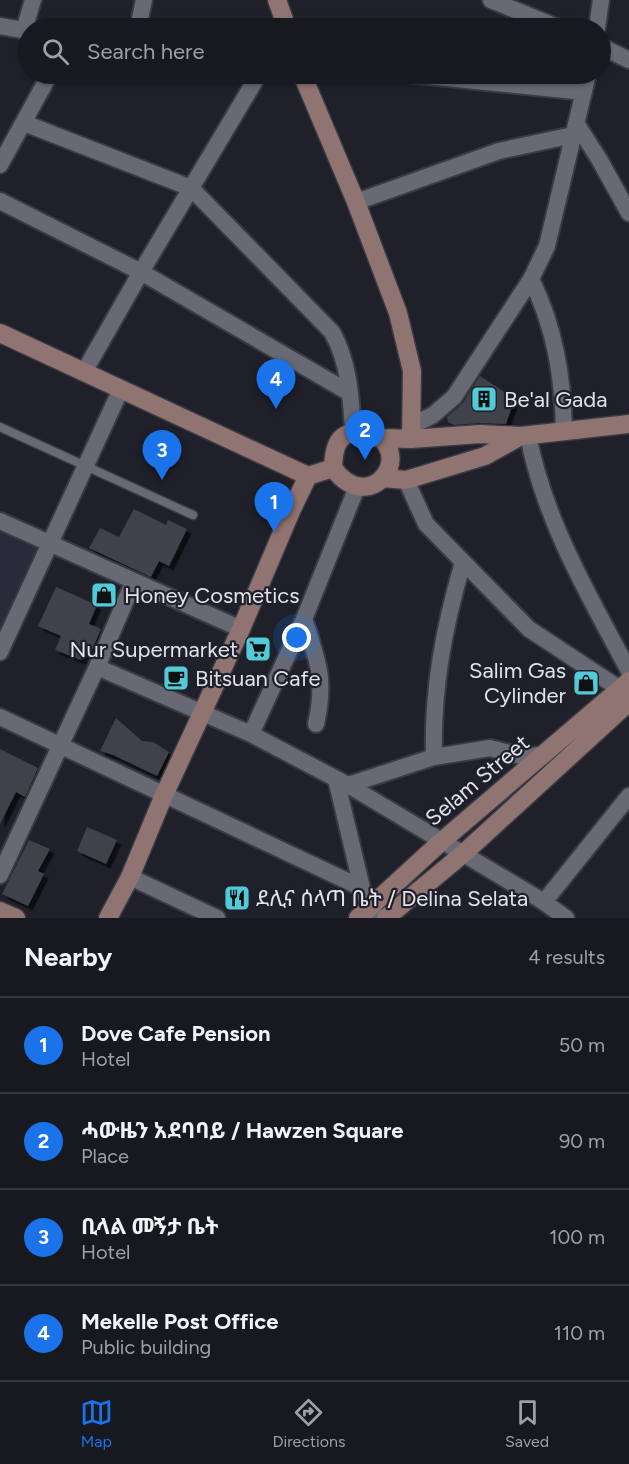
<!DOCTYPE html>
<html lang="en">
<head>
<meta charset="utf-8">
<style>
  :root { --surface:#171820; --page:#202129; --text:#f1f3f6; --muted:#9ea0a5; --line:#36373e; --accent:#1a73e8 }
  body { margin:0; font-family:Figtree,"Noto Sans Ethiopic",sans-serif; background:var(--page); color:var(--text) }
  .you { position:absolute; left:297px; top:638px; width:21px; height:21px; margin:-15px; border:4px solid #fff; border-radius:50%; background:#1a73e8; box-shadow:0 0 0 9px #1a73e833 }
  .badge { display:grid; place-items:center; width:39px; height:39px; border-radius:50%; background:var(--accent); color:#fff; font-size:20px; font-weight:700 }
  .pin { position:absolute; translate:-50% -50px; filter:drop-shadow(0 2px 3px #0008) }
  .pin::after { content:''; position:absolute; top:32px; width:21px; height:18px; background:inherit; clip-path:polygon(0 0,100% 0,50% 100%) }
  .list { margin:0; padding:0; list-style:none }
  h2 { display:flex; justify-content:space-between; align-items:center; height:78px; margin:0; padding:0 24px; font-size:26px }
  h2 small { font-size:20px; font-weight:400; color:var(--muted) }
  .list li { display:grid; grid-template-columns:39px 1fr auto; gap:18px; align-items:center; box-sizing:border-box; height:96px; padding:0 24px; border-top:2px solid var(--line) }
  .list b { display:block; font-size:22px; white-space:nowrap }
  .list p { margin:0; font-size:20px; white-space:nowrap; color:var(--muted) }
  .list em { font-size:20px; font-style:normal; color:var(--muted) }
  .icon { flex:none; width:33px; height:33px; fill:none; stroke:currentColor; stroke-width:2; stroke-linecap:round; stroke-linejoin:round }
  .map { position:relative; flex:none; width:629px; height:918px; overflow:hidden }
  .search { position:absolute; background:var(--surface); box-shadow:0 2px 4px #0004; left:18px; right:18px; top:18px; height:66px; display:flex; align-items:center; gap:15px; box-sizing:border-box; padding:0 21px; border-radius:33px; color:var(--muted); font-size:22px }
  .sheet { height:462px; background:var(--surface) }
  nav { display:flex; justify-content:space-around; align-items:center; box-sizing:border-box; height:84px; border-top:2px solid var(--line); background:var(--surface); font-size:16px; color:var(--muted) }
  nav a { display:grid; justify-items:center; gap:3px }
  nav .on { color:var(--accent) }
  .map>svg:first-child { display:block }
  .built { fill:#282b3a }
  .building { fill:#40424c; filter:url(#shadow) }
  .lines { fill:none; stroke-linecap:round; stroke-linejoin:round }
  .lane-casing { stroke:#393a42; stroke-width:11 }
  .street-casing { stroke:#393a42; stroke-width:20 }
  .secondary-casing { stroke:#393a42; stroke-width:21 }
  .lane { stroke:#676975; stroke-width:8 }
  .street { stroke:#676975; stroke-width:16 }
  .secondary { stroke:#907471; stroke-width:18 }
  .labels { text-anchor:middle; stroke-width:4.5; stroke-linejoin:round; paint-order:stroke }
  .poi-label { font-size:22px; fill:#e2e3ea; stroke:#1f202a; text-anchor:start }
  .street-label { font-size:22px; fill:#e2e3ea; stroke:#1f202a }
</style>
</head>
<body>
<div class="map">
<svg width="629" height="918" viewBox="0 0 629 918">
  <defs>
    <filter id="shadow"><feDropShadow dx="4.5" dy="4.5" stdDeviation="0" flood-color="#0009"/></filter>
  </defs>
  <rect width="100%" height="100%" fill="#1f202a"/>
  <path class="built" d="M0,530l43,20 -43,93z"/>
  <path class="building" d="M480,376l26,17 7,10 -7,21 -26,-1 -26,2 -6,-3 -1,-5 16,-14z
    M134,509l32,16 2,-5 19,9 -18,37 -10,-5 -8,16 -62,-29 11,-20 19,9z
    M56,587l41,18 -8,19 12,5 -10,23 -6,-2 -4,10 -26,-10 6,-14 -23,-10z
    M116,718l26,23 11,1 16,10 -12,24 -44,-21 -13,-4z
    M0,749l38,19 -13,29 -9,-5 -16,32z
    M87,827l30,13 -11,24 -29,-13z
    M29,840l21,9 -12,22 6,3 -16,32 -26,-12z"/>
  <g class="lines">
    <defs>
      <path id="lane" d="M0,427l193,88"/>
      <path id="street" d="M491,0l68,28
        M0,26l28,5
        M138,28l6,-28
        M597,28l4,-28
        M24,30l9,-30
        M600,46l29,14
        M407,74l177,18
        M24,123l167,65 141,144c17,30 19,65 21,99
        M576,123l23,36 30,54
        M0,165l50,-91
        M0,201l141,71 209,121
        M356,202l143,-51 74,-16
        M531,279c24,49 32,98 33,152
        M84,372l57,-100 118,-198
        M413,425l20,-10 21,-18 77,-118 16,-33 41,-172
        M528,435c16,85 61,161 101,236
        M406,480l20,44 103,105 91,60 8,10
        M0,521l241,108
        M304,619c14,42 22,61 12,105
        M0,652l121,-263
        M97,667l154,67 97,51 196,117 22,16
        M0,717l362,171
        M251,734l53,-115 53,-132
        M434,757c-2,-67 10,-130 29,-195
        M336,779l26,109 8,20 8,10
        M348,785l86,-28 56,-9 35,9 21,-3
        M0,875l97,-208 37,-86
        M130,877l87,41
        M544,902l85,-106"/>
      <path id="secondary" d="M277,0l10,28
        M302,74l54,128 42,111 14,58 -1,68
        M0,333l308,143 25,-8
        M366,430c55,19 5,90 -33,38 1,-26 6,-36 33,-38z
        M383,438l28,1 69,-5 41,2 108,-12
        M383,478l23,2 79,-24 34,-19
        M0,911l16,7
        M108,918l22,-41 34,-82 77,-166 51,-120 16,-33
        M358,918l84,-77 187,-160
        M386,918l78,-65 165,-151"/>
    </defs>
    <use href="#lane" class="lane-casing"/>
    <use href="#street" class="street-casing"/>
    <use href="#secondary" class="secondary-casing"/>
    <use href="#lane" class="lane"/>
    <use href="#street" class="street"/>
    <use href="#secondary" class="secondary"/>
  </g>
  <defs>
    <symbol id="building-square" viewBox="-11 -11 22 22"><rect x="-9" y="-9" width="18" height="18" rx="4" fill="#52cbd9" stroke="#1f202a"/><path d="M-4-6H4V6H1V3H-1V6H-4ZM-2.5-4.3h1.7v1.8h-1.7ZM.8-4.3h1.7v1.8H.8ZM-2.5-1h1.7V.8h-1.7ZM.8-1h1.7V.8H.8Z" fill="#111"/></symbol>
    <symbol id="shop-square" viewBox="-11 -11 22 22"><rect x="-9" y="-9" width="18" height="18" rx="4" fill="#52cbd9" stroke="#1f202a"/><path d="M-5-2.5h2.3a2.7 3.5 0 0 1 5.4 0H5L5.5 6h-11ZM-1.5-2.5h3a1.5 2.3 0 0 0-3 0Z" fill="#111"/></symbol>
    <symbol id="supermarket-square" viewBox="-11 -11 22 22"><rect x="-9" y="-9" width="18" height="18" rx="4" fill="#52cbd9" stroke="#1f202a"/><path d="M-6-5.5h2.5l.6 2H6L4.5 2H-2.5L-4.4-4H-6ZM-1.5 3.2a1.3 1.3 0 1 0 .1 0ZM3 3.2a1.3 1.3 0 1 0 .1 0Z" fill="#111"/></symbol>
    <symbol id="cafe-square" viewBox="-11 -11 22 22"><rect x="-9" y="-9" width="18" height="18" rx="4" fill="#52cbd9" stroke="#1f202a"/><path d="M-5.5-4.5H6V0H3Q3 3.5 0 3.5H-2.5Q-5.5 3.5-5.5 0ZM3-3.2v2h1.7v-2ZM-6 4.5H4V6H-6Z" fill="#111"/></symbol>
    <symbol id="restaurant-square" viewBox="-11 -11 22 22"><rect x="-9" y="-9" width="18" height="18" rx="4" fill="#52cbd9" stroke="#1f202a"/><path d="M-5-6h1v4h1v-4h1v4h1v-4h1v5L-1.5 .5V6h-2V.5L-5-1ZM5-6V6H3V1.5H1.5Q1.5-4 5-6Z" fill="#111"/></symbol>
  </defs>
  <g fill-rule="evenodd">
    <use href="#building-square" x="469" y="384" width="30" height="30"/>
    <use href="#shop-square" x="89" y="580" width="30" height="30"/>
    <use href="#supermarket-square" x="243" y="634" width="30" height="30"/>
    <use href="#cafe-square" x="161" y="663" width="30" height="30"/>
    <use href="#shop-square" x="571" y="668" width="30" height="30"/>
    <use href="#restaurant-square" x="222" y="883" width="30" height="30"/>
  </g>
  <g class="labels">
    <g class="poi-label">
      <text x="504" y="407">Be'al Gada</text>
      <text x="124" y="603">Honey Cosmetics</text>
      <text x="238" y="657" text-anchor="end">Nur Supermarket</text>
      <text x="566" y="678" text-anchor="end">Salim Gas<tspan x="566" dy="25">Cylinder</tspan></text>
      <text x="195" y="686">Bitsuan Cafe</text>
      <text x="256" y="906">ደሊና ሰላጣ ቤት / Delina Selata</text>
    </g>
    <g class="street-label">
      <text transform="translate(477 780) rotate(-40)" y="8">Selam Street</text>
    </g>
  </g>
</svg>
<div class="you"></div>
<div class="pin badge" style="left:274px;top:532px">1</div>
<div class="pin badge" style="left:365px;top:460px">2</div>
<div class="pin badge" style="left:162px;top:480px">3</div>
<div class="pin badge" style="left:276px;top:409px">4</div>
<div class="search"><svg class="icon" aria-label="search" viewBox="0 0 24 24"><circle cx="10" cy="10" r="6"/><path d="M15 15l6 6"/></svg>Search here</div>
</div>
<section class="sheet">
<h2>Nearby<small>4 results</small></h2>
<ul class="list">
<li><span class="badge">1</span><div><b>Dove Cafe Pension</b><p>Hotel</p></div><em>50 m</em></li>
<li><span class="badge">2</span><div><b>ሓውዜን አደባባይ / Hawzen Square</b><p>Place</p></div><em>90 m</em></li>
<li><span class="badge">3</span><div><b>ቢላል መኝታ ቤት</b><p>Hotel</p></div><em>100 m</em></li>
<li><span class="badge">4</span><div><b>Mekelle Post Office</b><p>Public building</p></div><em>110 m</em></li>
</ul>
</section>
<nav>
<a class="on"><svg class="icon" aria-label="map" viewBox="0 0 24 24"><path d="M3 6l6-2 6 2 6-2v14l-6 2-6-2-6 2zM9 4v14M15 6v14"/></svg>Map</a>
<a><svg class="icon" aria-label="directions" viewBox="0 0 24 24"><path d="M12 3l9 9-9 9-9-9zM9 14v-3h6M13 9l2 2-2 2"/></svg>Directions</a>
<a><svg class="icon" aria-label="saved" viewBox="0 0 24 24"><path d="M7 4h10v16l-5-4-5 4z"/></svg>Saved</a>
</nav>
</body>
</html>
